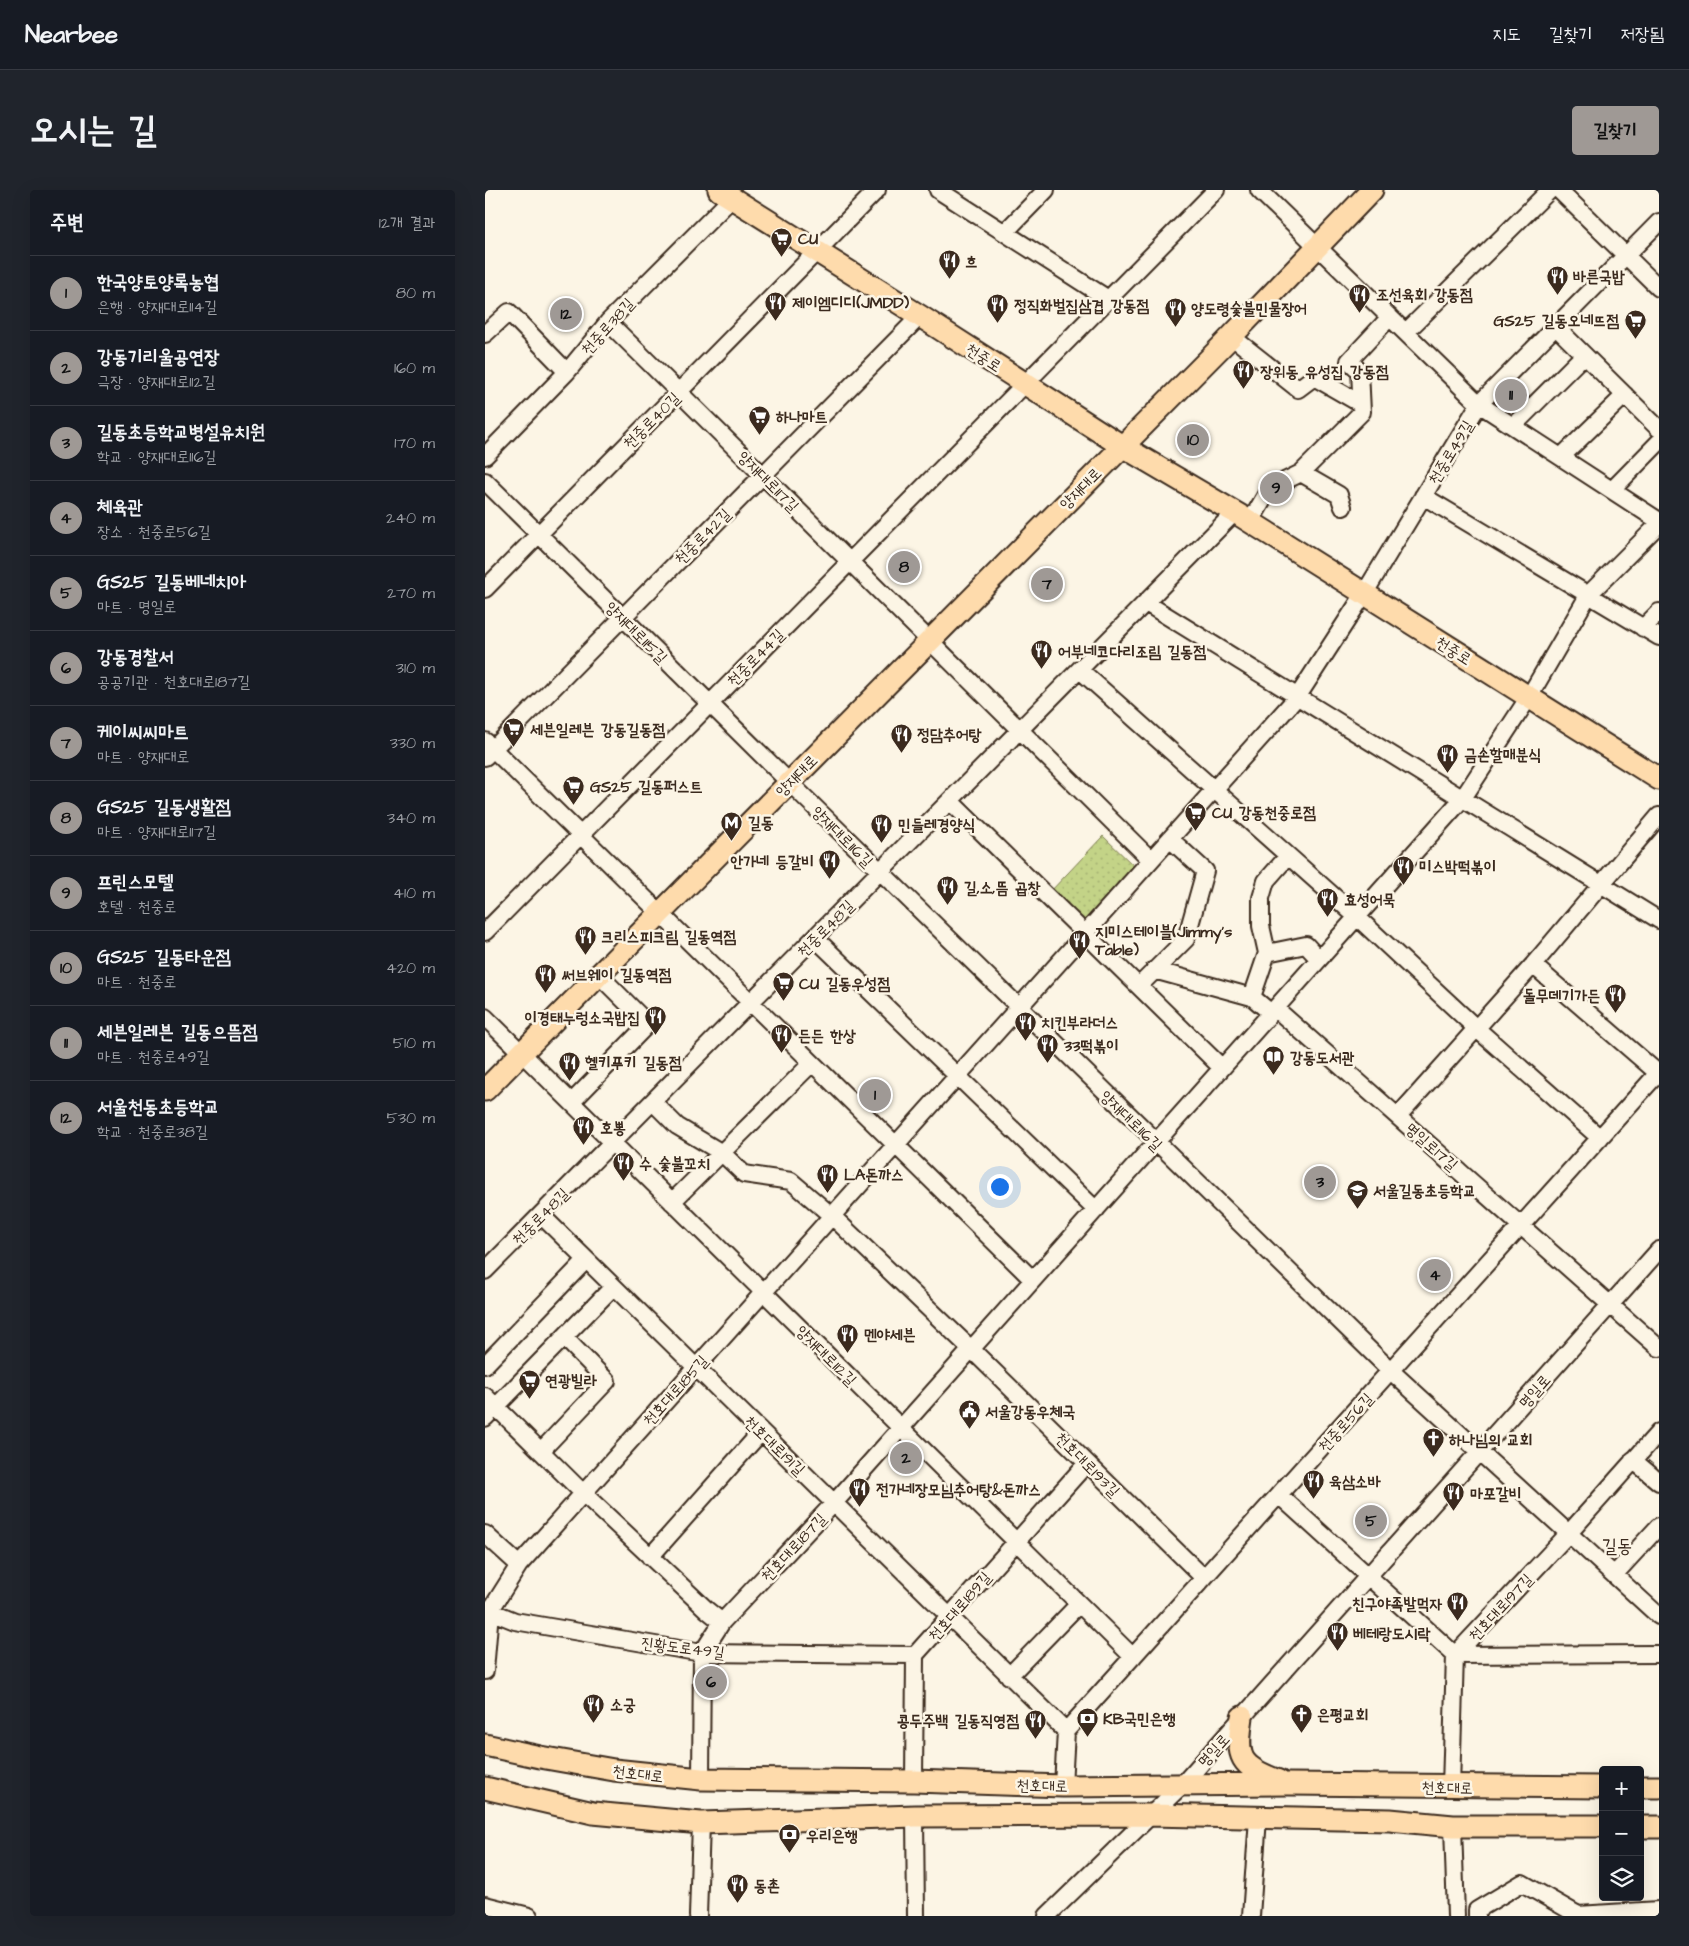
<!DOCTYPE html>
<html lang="ko">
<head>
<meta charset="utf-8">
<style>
  :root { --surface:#171b24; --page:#20242c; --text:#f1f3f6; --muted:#9ea1a6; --line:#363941; --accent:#9f9995 }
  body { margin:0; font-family:"Architects Daughter","Poor Story",sans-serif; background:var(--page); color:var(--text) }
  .controls { position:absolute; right:15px; bottom:15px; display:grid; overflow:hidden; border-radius:5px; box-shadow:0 5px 20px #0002 }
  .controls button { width:45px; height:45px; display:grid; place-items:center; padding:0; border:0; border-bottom:1px solid var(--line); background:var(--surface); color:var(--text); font:25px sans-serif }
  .you { position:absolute; left:514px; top:996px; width:18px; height:18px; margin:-12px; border:4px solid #fff; border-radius:50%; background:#1a73e8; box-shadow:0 0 0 8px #1a73e833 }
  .badge { display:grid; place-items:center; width:32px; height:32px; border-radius:50%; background:var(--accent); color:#111; font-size:16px; font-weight:700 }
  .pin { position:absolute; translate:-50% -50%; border:2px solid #fff; box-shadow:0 1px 5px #0006 }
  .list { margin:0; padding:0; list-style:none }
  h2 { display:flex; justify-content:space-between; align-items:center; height:65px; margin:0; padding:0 20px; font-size:21px }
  h2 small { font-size:16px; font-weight:400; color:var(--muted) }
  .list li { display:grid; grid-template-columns:32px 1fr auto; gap:15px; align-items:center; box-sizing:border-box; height:75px; padding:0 20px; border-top:1px solid var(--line) }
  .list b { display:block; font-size:19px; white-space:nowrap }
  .list p { margin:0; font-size:16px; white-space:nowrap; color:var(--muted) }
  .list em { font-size:16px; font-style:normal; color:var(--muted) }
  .icon { flex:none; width:28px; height:28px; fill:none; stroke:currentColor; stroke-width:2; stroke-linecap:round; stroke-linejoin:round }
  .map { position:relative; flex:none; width:1174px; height:1726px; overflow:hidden; border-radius:5px }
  header { display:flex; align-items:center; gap:30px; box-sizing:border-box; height:70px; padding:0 25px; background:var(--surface); border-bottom:1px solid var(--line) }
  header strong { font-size:24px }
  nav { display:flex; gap:28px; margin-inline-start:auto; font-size:18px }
  .intro { display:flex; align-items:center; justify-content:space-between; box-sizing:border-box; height:120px; padding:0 30px }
  h1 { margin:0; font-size:35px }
  .button { padding:12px 22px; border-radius:5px; background:var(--accent); color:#111; font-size:18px; font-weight:700 }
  main { display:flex; gap:30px; padding:0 30px }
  aside { flex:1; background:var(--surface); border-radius:5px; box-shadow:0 5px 20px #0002 }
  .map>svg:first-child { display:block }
  .green { fill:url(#green-dots); stroke:#7f7e52 }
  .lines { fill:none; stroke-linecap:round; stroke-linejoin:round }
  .minor-casing { stroke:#3b2a1e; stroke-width:20 }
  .major-casing { stroke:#3b2a1e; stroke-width:25 }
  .minor { stroke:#fcf5e5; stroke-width:16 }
  .major { stroke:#fedbac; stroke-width:21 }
  .labels { text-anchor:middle; stroke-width:5; stroke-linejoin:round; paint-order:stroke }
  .poi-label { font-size:16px; font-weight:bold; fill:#3b2a1e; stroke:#fcf5e5; text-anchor:start }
  .street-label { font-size:16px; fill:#3b2a1e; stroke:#fcf5e5 }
  .quarter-label { font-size:19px; fill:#3b2a1e; stroke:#fcf5e5 }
</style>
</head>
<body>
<header>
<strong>Nearbee</strong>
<nav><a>지도</a><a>길찾기</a><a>저장됨</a></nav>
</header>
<div class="intro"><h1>오시는 길</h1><a class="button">길찾기</a></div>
<main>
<aside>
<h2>주변<small>12개 결과</small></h2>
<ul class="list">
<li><span class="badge">1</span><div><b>한국양토양록농협</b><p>은행 · 양재대로114길</p></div><em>80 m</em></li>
<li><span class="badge">2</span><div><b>강동기리울공연장</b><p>극장 · 양재대로112길</p></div><em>160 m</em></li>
<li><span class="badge">3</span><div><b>길동초등학교병설유치원</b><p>학교 · 양재대로116길</p></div><em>170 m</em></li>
<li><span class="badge">4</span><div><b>체육관</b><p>장소 · 천중로56길</p></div><em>240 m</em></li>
<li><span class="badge">5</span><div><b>GS25 길동베네치아</b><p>마트 · 명일로</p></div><em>270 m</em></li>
<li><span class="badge">6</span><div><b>강동경찰서</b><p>공공기관 · 천호대로187길</p></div><em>310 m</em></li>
<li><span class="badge">7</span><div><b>케이씨씨마트</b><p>마트 · 양재대로</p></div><em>330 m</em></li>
<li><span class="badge">8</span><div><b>GS25 길동생활점</b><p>마트 · 양재대로117길</p></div><em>340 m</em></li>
<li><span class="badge">9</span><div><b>프린스모텔</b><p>호텔 · 천중로</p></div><em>410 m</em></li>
<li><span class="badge">10</span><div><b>GS25 길동타운점</b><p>마트 · 천중로</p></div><em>420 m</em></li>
<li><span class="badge">11</span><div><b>세븐일레븐 길동으뜸점</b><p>마트 · 천중로49길</p></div><em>510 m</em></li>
<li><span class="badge">12</span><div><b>서울천동초등학교</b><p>학교 · 천중로38길</p></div><em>530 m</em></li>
</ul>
</aside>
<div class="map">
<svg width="1174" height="1726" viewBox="0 0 1174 1726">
  <defs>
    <pattern id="green-dots" width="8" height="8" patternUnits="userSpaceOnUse" patternTransform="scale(1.25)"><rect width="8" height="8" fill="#c3d387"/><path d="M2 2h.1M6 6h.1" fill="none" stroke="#a8b574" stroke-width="1.8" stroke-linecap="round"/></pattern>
  </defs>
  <rect width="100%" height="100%" fill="#fcf5e5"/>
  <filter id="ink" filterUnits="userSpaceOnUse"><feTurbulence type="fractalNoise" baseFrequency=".02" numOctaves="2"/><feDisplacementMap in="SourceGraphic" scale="10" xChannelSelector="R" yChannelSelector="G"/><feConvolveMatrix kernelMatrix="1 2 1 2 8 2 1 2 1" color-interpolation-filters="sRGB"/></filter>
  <g filter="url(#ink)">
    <path class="green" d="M618,646l34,33 -52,59 -36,-35z"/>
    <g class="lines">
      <defs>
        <path id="minor" d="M453,0l170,109
          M774,0l220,214 180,117
          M1074,0l100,98
          M520,42l41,-42
          M123,132l543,538
          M1070,136l104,103
          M921,142l144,-142
          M0,144l24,-22 58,60
          M746,146l67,53 16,-12 47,27
          M1028,236l71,-71
          M0,266l82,-84 41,-50 124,-124
          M1076,267l64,-62
          M816,283l38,22 4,12
          M0,291l304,301 602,589 268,245
          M1127,300l47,-48
          M938,306l236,141
          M765,332l20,-34 31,-15 61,-61 -2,-41 -11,-10 41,-44
          M0,399l392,-399
          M661,413l513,317
          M1158,438l16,-16
          M595,480l277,247 120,112 123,109
          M0,551l548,539
          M0,567l435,-441
          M465,611l272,267
          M0,742l731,-742
          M330,748l281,272
          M782,763l39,-8 13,14
          M1048,775l126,109
          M669,780l98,27 19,16
          M654,796l47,-47 19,-68 -35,-32
          M767,807l15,-44 -6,-27v-28l5,-17 22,-25
          M790,818l384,340
          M0,827l648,640
          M87,912l76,-78 -49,-49
          M168,912l24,24 45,27 22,21 47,7 41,35 139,133 233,229
          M913,926l135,-151 126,-149
          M187,1012l140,-139
          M56,1025l525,516
          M0,1081l750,-759
          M0,1175l101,-105
          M0,1206l98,97 124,117 15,12
          M0,1228l128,-131
          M56,1261l66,-70 -43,-44
          M1148,1270l26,22
          M794,1305l176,160
          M0,1344l34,31
          M165,1367l111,-125
          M1129,1385l45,-49
          M0,1419l30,12 187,32 213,2
          M970,1465l204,-1
          M0,1481l5,-60 29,-46 779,-869 66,-102 115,-190 180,-182
          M524,1486l70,-72
          M216,1589l1,-126 20,-31 112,-119 629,-705 66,-101 60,-103 70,-70
          M429,1591l1,-126 172,-192
          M578,1596l3,-55 593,-659
          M966,1597l4,-132 114,-122 90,-101
          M430,1626l1,100
          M968,1636l3,90
          M0,1715l44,11
          M213,1726l3,-93
          M562,1726l135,-131 477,-535
          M766,1726l7,-98
          M992,1726v-6l45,-27 56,32 81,-5"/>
        <path id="major" d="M234,0l201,126 202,130 119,70 418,263
          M0,900l740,-747 147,-153
          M757,1527c-6,41 -3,49 37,64
          M0,1555l55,12 74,13 87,9 213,2 149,5 225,-2 315,3
          M1155,1597h19
          M0,1598l108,25 108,10 214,-7 235,-1 240,5 63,6h150
          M1155,1637h19"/>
      </defs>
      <use href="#minor" class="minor-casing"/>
      <use href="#major" class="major-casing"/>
      <use href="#minor" class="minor"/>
      <use href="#major" class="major"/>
    </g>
  </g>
  <defs>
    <symbol id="supermarket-pin" viewBox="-11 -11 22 30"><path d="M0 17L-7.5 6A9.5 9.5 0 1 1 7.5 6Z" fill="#3b2a1e" stroke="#fcf5e5"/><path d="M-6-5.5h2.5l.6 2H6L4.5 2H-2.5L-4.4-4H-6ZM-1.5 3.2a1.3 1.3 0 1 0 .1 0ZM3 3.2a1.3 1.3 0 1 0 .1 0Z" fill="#fff"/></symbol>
    <symbol id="restaurant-pin" viewBox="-11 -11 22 30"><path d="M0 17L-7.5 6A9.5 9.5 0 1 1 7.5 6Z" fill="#3b2a1e" stroke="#fcf5e5"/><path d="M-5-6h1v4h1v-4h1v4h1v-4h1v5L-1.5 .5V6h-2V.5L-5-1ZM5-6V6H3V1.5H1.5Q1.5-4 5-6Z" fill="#fff"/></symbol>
    <symbol id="metro-pin" viewBox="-11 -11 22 30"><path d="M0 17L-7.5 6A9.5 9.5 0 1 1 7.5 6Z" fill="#3b2a1e" stroke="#fcf5e5"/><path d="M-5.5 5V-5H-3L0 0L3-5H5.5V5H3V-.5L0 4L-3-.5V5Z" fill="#fff"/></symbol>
    <symbol id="library-pin" viewBox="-11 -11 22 30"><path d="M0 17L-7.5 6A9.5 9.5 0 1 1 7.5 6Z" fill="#3b2a1e" stroke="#fcf5e5"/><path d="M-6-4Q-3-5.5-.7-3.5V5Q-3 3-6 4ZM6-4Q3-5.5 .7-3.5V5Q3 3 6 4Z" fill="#fff"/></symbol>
    <symbol id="school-pin" viewBox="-11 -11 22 30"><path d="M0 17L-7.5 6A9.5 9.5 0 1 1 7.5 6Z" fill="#3b2a1e" stroke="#fcf5e5"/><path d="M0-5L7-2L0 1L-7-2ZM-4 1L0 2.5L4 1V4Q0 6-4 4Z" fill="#fff"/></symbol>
    <symbol id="civic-pin" viewBox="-11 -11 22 30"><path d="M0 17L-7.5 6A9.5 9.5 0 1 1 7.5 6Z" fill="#3b2a1e" stroke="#fcf5e5"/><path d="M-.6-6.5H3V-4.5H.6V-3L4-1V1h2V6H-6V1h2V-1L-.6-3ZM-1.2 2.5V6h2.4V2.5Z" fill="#fff"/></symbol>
    <symbol id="church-pin" viewBox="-11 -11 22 30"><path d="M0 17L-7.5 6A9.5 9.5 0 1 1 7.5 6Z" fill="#3b2a1e" stroke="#fcf5e5"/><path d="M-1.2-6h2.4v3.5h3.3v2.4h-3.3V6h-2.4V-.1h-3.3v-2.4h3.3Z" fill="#fff"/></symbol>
    <symbol id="bank-pin" viewBox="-11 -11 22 30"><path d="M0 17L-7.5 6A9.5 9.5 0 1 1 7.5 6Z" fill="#3b2a1e" stroke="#fcf5e5"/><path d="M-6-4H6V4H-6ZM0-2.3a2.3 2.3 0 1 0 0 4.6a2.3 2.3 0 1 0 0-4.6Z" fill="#fff"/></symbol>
  </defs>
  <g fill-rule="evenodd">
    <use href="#supermarket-pin" x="284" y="36" width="25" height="34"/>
    <use href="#restaurant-pin" x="452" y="58" width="25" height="34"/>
    <use href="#restaurant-pin" x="1060" y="74" width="25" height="34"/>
    <use href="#restaurant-pin" x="862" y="92" width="25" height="34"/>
    <use href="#restaurant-pin" x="278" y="100" width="25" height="34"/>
    <use href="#restaurant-pin" x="500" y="102" width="25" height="34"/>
    <use href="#restaurant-pin" x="678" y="106" width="25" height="34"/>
    <use href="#supermarket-pin" x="1138" y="118" width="25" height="34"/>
    <use href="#restaurant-pin" x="746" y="168" width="25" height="34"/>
    <use href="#supermarket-pin" x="262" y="214" width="25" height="34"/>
    <use href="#restaurant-pin" x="544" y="448" width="25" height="34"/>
    <use href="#supermarket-pin" x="16" y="526" width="25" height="34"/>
    <use href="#restaurant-pin" x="404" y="532" width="25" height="34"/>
    <use href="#restaurant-pin" x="950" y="552" width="25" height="34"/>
    <use href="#supermarket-pin" x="76" y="584" width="25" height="34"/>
    <use href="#supermarket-pin" x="698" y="610" width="25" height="34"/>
    <use href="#metro-pin" x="234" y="620" width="25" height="34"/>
    <use href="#restaurant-pin" x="384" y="622" width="25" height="34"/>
    <use href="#restaurant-pin" x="332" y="658" width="25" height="34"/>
    <use href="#restaurant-pin" x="906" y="664" width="25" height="34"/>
    <use href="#restaurant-pin" x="450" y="684" width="25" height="34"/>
    <use href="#restaurant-pin" x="830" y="696" width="25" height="34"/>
    <use href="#restaurant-pin" x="88" y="734" width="25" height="34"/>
    <use href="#restaurant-pin" x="582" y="738" width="25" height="34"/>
    <use href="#restaurant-pin" x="48" y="772" width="25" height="34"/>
    <use href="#supermarket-pin" x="286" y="780" width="25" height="34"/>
    <use href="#restaurant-pin" x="1118" y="792" width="25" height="34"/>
    <use href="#restaurant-pin" x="158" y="814" width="25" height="34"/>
    <use href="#restaurant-pin" x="528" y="820" width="25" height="34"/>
    <use href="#restaurant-pin" x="284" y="832" width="25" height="34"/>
    <use href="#restaurant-pin" x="550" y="842" width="25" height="34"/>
    <use href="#library-pin" x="776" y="854" width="25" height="34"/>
    <use href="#restaurant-pin" x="72" y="860" width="25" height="34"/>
    <use href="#restaurant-pin" x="86" y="924" width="25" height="34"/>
    <use href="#restaurant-pin" x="126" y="960" width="25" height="34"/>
    <use href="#restaurant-pin" x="330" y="972" width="25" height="34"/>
    <use href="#school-pin" x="860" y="988" width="25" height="34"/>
    <use href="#restaurant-pin" x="350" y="1132" width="25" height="34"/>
    <use href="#supermarket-pin" x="32" y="1178" width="25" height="34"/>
    <use href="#civic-pin" x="472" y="1208" width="25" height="34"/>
    <use href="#church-pin" x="936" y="1236" width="25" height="34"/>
    <use href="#restaurant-pin" x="816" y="1278" width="25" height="34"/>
    <use href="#restaurant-pin" x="362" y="1286" width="25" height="34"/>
    <use href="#restaurant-pin" x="956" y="1290" width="25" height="34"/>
    <use href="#restaurant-pin" x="960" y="1400" width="25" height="34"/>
    <use href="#restaurant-pin" x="840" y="1430" width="25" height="34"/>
    <use href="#restaurant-pin" x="96" y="1502" width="25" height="34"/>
    <use href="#church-pin" x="804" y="1512" width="25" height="34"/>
    <use href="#bank-pin" x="590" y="1516" width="25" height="34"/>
    <use href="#restaurant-pin" x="538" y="1518" width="25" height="34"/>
    <use href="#bank-pin" x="292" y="1632" width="25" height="34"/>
    <use href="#restaurant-pin" x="240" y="1682" width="25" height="34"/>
  </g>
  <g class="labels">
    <g class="poi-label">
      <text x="313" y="54">CU</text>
      <text x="480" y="77">흐</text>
      <text x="1088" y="92">바른국밥</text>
      <text x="891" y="110">조선육회 강동점</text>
      <text x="307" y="118">제이엠디디(JMDD)</text>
      <text x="529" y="121">정직화벌집삼겹 강동점</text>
      <text x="706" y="124">양도령숯불민물장어</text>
      <text x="1134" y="136" text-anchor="end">GS25 길동오네뜨점</text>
      <text x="775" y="187">장위동 유성집 강동점</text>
      <text x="291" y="232">하나마트</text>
      <text x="573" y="467">어부네코다리조림 길동점</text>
      <text x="45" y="545">세븐일레븐 강동길동점</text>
      <text x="432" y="550">정담추어탕</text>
      <text x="979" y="570">금손할매분식</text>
      <text x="105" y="602">GS25 길동퍼스트</text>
      <text x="727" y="628">CU 강동천중로점</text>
      <text x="263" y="638">길동</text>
      <text x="413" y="640">민들레경양식</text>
      <text x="329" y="677" text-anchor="end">안가네 등갈비</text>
      <text x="934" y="682">미스박떡볶이</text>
      <text x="479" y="703">길,소,뜸 곱창</text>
      <text x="859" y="715">효성어묵</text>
      <text x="610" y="747">지미스테이블(Jimmy's<tspan x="610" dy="18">Table)</tspan></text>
      <text x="116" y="752">크리스피크림 길동역점</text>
      <text x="77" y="790">써브웨이 길동역점</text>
      <text x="314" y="799">CU 길동우성점</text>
      <text x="1115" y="811" text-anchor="end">돌무데기가든</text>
      <text x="155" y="833" text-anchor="end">이경태누렁소국밥집</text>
      <text x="556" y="838">치킨부라더스</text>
      <text x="313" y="851">든든 한상</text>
      <text x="579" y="861">33떡볶이</text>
      <text x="805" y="873">강동도서관</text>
      <text x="100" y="878">헬키푸키 길동점</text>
      <text x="115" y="943">호뽕</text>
      <text x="154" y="979">수 숯불꼬치</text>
      <text x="359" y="990">LA돈까스</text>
      <text x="888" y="1006">서울길동초등학교</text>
      <text x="379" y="1150">멘야세븐</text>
      <text x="60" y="1196">연광빌라</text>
      <text x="500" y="1227">서울강동우체국</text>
      <text x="964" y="1255">하나님의 교회</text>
      <text x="844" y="1297">육삼소바</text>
      <text x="391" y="1305">전가네장모님추어탕&amp;돈까스</text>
      <text x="985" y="1309">마포갈비</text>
      <text x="957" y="1419" text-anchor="end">친구야족발먹자</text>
      <text x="868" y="1449">베테랑도시락</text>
      <text x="125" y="1520">소궁</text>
      <text x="832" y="1530">은평교회</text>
      <text x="618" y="1534">KB국민은행</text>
      <text x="534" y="1536" text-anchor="end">콩두주백 길동직영점</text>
      <text x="321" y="1651">우리은행</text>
      <text x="269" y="1701">동촌</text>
    </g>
    <g class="street-label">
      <text transform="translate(122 136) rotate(-48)" y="6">천중로38길</text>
      <text transform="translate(499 167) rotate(33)" y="6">천중로</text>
      <text transform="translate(166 230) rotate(-45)" y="6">천중로40길</text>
      <text transform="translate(965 262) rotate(-59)" y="6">천중로49길</text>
      <text transform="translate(284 291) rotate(45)" y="6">양재대로117길</text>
      <text transform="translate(595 298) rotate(-45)" y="6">양재대로</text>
      <text transform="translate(217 346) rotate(-45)" y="6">천중로42길</text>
      <text transform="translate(152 442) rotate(45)" y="6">양재대로115길</text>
      <text transform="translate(969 460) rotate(32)" y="6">천중로</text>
      <text transform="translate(270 467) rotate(-45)" y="6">천중로44길</text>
      <text transform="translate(311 585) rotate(-45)" y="6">양재대로</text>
      <text transform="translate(358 646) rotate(45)" y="6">양재대로116길</text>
      <text transform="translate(340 738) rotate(-45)" y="6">천중로48길</text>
      <text transform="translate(647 930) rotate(44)" y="6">양재대로116길</text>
      <text transform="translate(947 956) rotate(41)" y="6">명일로17길</text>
      <text transform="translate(55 1026) rotate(-45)" y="6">천중로48길</text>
      <text transform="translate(342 1165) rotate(45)" y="6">양재대로112길</text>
      <text transform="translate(190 1200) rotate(-48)" y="6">천호대로185길</text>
      <text transform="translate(1049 1201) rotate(-49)" y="6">명일로</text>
      <text transform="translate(860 1232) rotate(-48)" y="6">천중로56길</text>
      <text transform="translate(290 1255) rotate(44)" y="6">천호대로191길</text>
      <text transform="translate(603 1274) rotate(45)" y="6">천호대로193길</text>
      <text transform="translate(308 1357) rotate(-47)" y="6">천호대로187길</text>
      <text transform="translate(474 1416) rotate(-49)" y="6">천호대로189길</text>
      <text transform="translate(1015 1417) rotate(-47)" y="6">천호대로197길</text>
      <text transform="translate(198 1457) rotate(7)" y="6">진황도로49길</text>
      <text transform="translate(728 1560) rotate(-48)" y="6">명일로</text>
      <text transform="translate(153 1583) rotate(7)" y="6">천호대로</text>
      <text transform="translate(557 1595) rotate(1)" y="6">천호대로</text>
      <text transform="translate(962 1597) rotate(1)" y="6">천호대로</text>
    </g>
    <g class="quarter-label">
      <text x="1132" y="1362">길동</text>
    </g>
  </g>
</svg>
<div class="controls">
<button>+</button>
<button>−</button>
<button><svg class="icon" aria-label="layers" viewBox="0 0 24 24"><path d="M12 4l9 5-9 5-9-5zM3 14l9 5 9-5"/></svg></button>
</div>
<div class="you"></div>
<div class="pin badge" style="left:390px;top:905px">1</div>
<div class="pin badge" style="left:421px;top:1268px">2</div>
<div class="pin badge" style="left:835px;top:992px">3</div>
<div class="pin badge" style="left:950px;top:1085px">4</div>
<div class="pin badge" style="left:886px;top:1331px">5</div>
<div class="pin badge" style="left:226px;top:1492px">6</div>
<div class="pin badge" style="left:562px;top:394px">7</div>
<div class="pin badge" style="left:419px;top:377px">8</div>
<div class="pin badge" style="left:791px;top:298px">9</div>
<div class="pin badge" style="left:708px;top:250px">10</div>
<div class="pin badge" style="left:1026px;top:205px">11</div>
<div class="pin badge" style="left:81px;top:124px">12</div>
</div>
</main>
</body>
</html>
